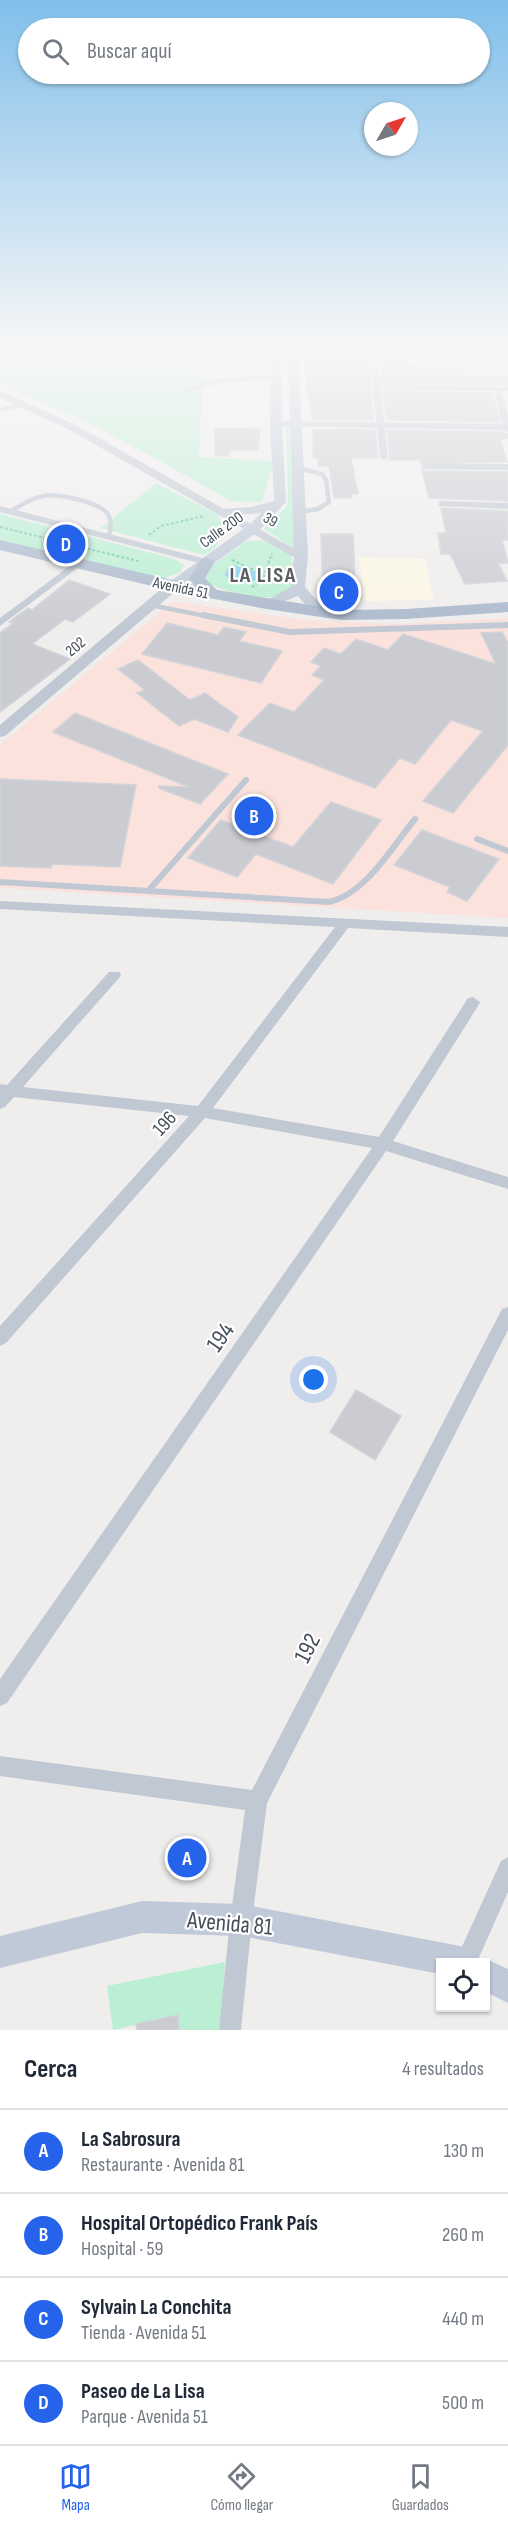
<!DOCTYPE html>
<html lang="es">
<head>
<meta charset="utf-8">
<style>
  :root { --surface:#fff; --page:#f6f6f7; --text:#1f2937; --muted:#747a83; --line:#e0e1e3; --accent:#2563eb }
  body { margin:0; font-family:"Sofia Sans Condensed",sans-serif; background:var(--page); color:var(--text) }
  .controls { position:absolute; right:18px; bottom:18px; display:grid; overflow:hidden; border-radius:0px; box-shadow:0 2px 4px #0004 }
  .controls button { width:54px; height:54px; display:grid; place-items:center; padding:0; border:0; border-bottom:2px solid var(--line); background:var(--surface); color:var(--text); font:30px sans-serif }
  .compass { position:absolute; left:364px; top:102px; width:54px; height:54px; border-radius:50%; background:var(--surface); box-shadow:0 2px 4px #0004; rotate:51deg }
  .you { position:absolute; left:314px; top:1380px; width:21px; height:21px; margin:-15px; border:4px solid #fff; border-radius:50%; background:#1a73e8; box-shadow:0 0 0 9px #1a73e833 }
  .badge { display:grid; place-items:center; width:39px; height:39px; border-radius:50%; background:var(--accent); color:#fff; font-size:20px; font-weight:700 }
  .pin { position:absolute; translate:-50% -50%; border:3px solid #fff; box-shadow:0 2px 6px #0006 }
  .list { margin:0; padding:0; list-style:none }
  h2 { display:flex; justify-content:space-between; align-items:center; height:78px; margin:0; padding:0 24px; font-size:26px }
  h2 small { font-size:20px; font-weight:400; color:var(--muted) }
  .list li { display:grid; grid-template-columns:39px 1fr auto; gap:18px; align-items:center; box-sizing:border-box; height:84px; padding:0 24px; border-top:2px solid var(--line) }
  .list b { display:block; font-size:22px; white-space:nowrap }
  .list p { margin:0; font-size:20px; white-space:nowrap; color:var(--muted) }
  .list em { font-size:20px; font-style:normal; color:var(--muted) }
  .icon { flex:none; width:33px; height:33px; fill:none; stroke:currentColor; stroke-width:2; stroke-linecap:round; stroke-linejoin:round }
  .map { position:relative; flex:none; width:508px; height:2030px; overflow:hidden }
  .search { position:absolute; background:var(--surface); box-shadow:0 2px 4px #0004; left:18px; right:18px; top:18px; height:66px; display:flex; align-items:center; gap:15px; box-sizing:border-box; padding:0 21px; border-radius:33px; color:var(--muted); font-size:22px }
  .sheet { height:414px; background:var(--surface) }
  nav { display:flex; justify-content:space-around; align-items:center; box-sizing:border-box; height:84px; border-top:2px solid var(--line); background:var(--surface); font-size:16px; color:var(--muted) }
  nav a { display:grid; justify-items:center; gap:3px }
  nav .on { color:var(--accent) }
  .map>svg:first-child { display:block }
  .commercial { fill:#fcf7e5 }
  .education { fill:#e1dedf }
  .medical { fill:#fbe2dc }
  .green { fill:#baefd3 }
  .water { fill:#87cfed }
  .building { fill:#caccd2; stroke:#d1d3d9; stroke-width:1.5 }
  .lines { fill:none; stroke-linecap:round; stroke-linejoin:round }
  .path { stroke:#72cda8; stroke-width:2; stroke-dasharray:3 2; stroke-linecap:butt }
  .service-far1 { stroke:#c0c8d3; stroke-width:4.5 }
  .service { stroke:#c0c8d3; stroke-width:6 }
  .minor { fill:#c0c8d3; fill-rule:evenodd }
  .tertiary { fill:#c0c8d3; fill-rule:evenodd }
  .secondary { fill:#bfc9d7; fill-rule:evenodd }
  .primary { fill:#acbacd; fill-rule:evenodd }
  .labels { text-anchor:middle; stroke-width:4.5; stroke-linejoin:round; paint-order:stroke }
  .far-street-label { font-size:16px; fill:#454f5b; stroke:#fff }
  .street-label { font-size:20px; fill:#454f5b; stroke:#fff }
  .far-district-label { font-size:22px; font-weight:bold; letter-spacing:1.5px; fill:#5a5d62; stroke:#fff }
  .near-street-label { font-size:24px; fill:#454f5b; stroke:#fff }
</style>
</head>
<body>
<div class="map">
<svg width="508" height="2030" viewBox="0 0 508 2030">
  <rect width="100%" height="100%" fill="#f0eded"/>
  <path class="commercial" d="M359,557l66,2 9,41 -70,1z"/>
  <path class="education" d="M413,351h95v23l-92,1z"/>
  <path class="medical" d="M173,601l131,19 91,4 113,-6v300l-508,-30v-143z"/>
  <path class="green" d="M0,351h204l-5,106 75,4 -12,41 -31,-1 -80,-45 -75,-39 -76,-33z
    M286,427h3l6,122 -31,-20 23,-23 1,-15z
    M156,483l61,31 8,13 -9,20 -12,8 -103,-27z
    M0,514l175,45 9,6 -3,7 -16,6 -14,-1 -151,-36z
    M266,540l25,15 5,29c-8,6 -16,12 -26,13 -15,2 -58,-7 -67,-19l3,-8 41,-29z
    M225,1962l-5,68h-41l-2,-15 -64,15 -6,-44z"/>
  <path class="water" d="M234,565l29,9c-9,11 -21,10 -33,6l-5,-5 2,-6z"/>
  <path class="building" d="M306,351l61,2 7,67 -62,-1 -7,-47z
    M379,352h22l1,5h5l2,6h23l2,12 74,1v9l-96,-1 -2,2 2,6 80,1 8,29 -114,-2z
    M215,429h45l-2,21h-28v6h-15z
    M313,429l62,1 3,28h-27l7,36h-7v4h-17l-5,-32h-11v-8h-5z
    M387,430l116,2 5,2v4l-8,1 7,23 -87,2v-4h-32l2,-3z
    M422,471l86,1v29l-79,-3z
    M441,508l67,3v29h-6l6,23h-10l9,18 -42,3 -15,-30h-9l-3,-21h8z
    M321,534h32l3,67 -33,-1z
    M69,580l41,14 -37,28 -8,-3 -33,25 38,15 -70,53v-79l13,-10 -4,-1 19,-14 4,2z
    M167,623l51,12 6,-8 22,5 -7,9 43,10 -21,32 -119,-29z
    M502,632l6,11v102l-55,68 -30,-12 60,-70 -32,-11 -36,44 -15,-6 -25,30 -137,-53 32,-32 24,9 30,-32 -12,-5 9,-9 -10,-4 13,-14 17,6 15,-15 32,11 15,-16 93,30 -15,-31z
    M138,660l52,40 15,-7 33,24 -10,15 -34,-13 -15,7 -42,-33 8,-3 -27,-21z
    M75,713l102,41 51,20 -28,30 -41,-16v-2l30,1 -136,-55z
    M0,779l136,6 -16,82 -68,-3 -1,4 -51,-2z
    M331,802l50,18 -48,64 -77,-30 -19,23 -49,-19 33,-38 72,27z
    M422,830l77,29 -32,42 -20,-9 3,-5 -56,-22z
    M356,1390l45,26 -26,44 -45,-28z
    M178,2015l1,15h-42l-1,-6z"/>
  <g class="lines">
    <path class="path" d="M0,527l138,34
      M149,535l12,-9 43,-10
      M232,560l31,14
      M252,587l11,-8 9,-26"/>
    <path class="service-far1" d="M184,393c33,-16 56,-14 92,-15
      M298,468l24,6 4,6 3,22 -11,7 -18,3
      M9,512c11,-6 22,-14 34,-16 14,-3 55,6 64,17 5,7 4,16 2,23
      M150,605l61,12"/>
    <path class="service" d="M203,615l87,17 218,-7
      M477,839l31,12
      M0,882l328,20c37,-7 64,-55 87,-83
      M148,891l98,-111"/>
    <path class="minor" d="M369,351h8l11,106 -4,3 -4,-3z
      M415,386l93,1v4h-6l6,24v17l-4,-2 -10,-39 -82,-1v-4z
      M22,402h3v4l-25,6v-4z
      M425,464h83v6l-86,-1v-4z
      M442,501l66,2v6l-69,-3v-4z
      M0,506l210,54 2,2 -5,3 -207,-53z
      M75,562l8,2 -83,62v-8z
      M0,901l508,26v10l-160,-9 -135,180 166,29 89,-139 5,-1 7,5 -2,4 -85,135 115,36v12l-122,-38 -379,552 -7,3v-27l372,-531 -167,-30 -199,225 -6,3v-20l189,-210 -175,-19 -9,10 -5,2v-25l7,1 102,-113h10l2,3 -2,3 -96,109 175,19 137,-179 -335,-18z
      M508,1307v23l-241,473 -15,117 -11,110h-22l11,-110 15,-110 -245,-34v-20l252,34 250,-481z
      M508,1857v35l-31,70h-22l46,-101z"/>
    <path class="tertiary" d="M0,391l74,33 233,132 -6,4 -4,-1 -231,-131 -66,-30z
      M276,421l232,3v6l-236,-4 -1,-2z
      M173,582l5,1 1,3 -1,3 -173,147 -5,1v-12l168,-142z"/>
    <path class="secondary" d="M271,351h10l1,73 4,78 -27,29 -81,58h-10l-2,-3 2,-3 81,-58 12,-12 -37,3 -5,-1 -1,-3 1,-3 32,-2 23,-6 -4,-77z
      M288,351h10l10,205 -3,31 13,15 16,10 -2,3c-14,4 -26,-9 -34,-19l-31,12 -7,-4 31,-17 3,-31z
      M142,1901l99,3 219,42 11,5 5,11h-36v12l-199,-38 -99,-3 -142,35v-32z
      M486,1959l22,10v34l-22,-11v-30h-8z"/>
    <path class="primary" d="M0,540l194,45 -5,-6 12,-20 6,-2 8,5 -10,16 12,12 125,20 64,-1 102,-7v10l-102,7 -64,1 -76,-11 -93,-18 -173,-41z"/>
  </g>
  <linearGradient id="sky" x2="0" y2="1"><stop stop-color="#81bfea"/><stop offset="0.55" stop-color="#f8f7f7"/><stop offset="1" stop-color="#f8f7f7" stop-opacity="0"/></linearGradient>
  <rect width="508" height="635" fill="url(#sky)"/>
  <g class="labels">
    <g class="far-street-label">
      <text transform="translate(271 519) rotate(30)" y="6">39</text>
      <text transform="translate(221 529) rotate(-36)" y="6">Calle 200</text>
      <text transform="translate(181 587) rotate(12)" y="6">Avenida 51</text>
      <text transform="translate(75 646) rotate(-40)" y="6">202</text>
    </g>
    <g class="street-label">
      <text transform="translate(164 1123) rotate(-48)" y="7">196</text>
    </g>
    <g class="far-district-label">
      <text x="263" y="582">LA LISA</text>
    </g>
    <g class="near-street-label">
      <text transform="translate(220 1337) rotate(-55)" y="8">194</text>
      <text transform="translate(307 1648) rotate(-63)" y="8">192</text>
      <text transform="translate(230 1923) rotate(5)" y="8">Avenida 81</text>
    </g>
  </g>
</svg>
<div class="controls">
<button><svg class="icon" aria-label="locate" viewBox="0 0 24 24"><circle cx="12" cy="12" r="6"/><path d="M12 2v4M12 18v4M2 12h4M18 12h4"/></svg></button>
</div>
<svg class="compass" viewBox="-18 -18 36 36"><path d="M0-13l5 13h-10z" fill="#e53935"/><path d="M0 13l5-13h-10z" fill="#747a83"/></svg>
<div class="you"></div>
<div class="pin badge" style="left:187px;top:1858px">A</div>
<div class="pin badge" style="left:254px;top:816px">B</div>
<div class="pin badge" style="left:339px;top:592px">C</div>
<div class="pin badge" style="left:66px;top:544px">D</div>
<div class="search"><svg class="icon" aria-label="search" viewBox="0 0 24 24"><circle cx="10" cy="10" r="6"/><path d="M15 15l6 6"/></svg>Buscar aquí</div>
</div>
<section class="sheet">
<h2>Cerca<small>4 resultados</small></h2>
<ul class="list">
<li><span class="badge">A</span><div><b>La Sabrosura</b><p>Restaurante · Avenida 81</p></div><em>130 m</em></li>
<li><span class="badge">B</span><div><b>Hospital Ortopédico Frank País</b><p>Hospital · 59</p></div><em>260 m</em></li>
<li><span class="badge">C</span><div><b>Sylvain La Conchita</b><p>Tienda · Avenida 51</p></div><em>440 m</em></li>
<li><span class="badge">D</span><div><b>Paseo de La Lisa</b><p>Parque · Avenida 51</p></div><em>500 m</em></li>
</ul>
</section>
<nav>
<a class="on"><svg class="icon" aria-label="map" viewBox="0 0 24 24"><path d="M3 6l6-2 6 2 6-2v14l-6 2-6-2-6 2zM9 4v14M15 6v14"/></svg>Mapa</a>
<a><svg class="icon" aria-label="directions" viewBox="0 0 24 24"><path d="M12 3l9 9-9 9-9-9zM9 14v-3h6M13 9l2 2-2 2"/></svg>Cómo llegar</a>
<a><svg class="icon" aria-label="saved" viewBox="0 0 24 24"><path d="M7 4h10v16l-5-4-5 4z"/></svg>Guardados</a>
</nav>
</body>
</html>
